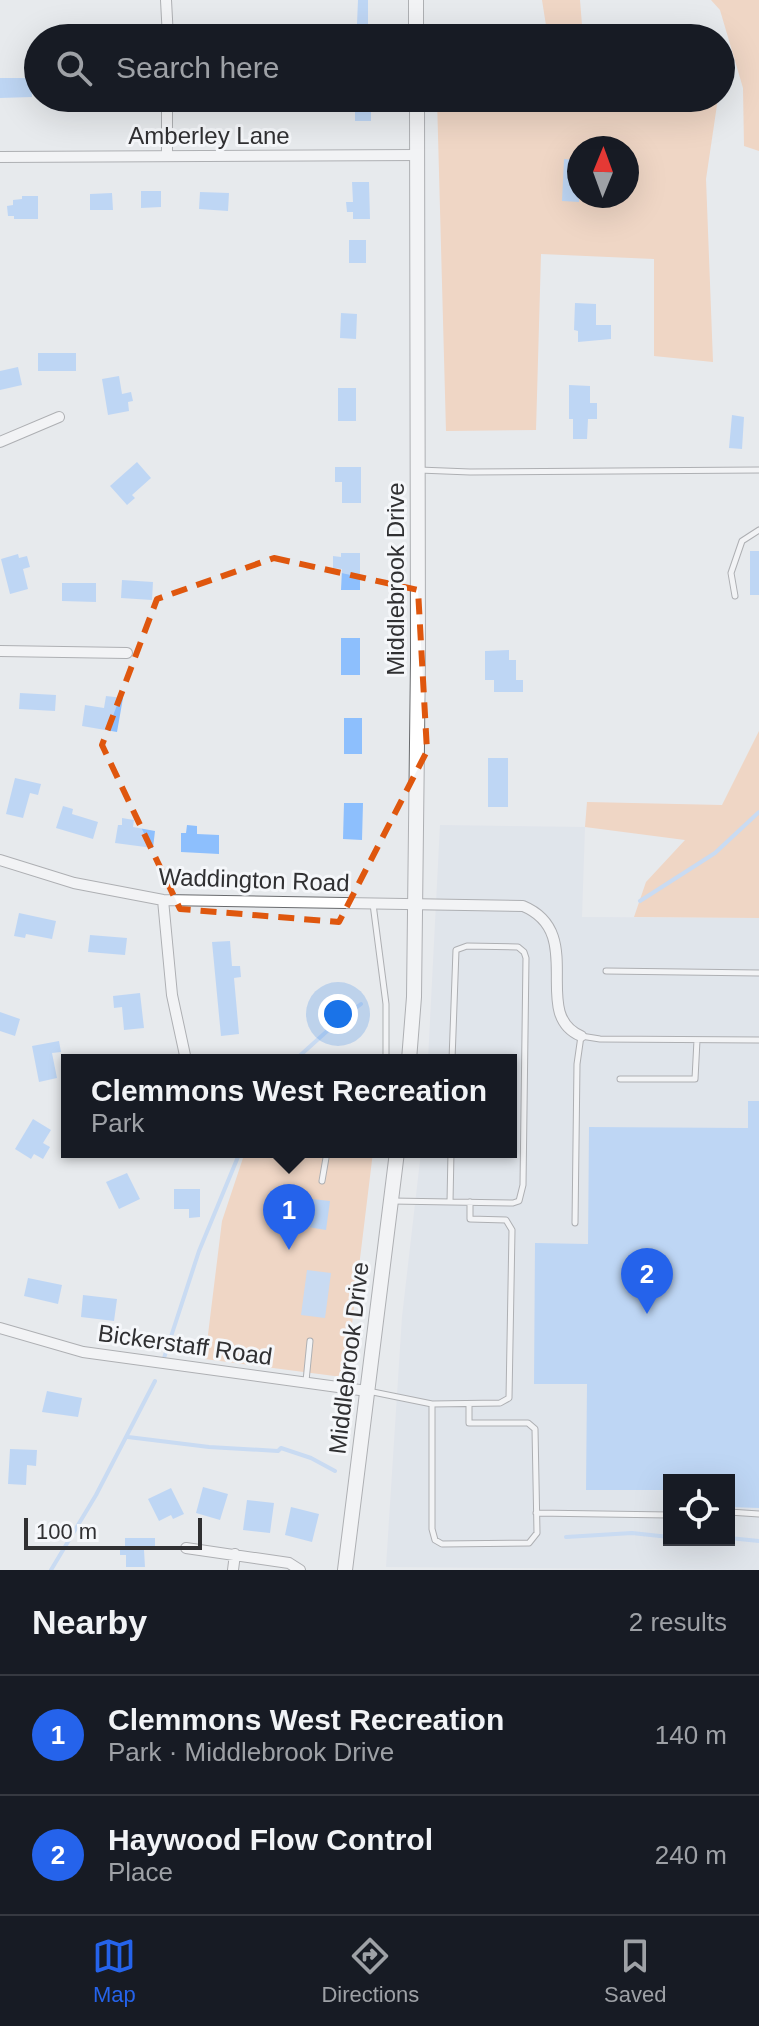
<!DOCTYPE html>
<html lang="en">
<head>
<meta charset="utf-8">
<style>
  :root { --surface:#171b24; --page:#20242c; --text:#f1f3f6; --muted:#9ea1a6; --line:#363941; --accent:#2563eb }
  body { margin:0; font-family:Arial,sans-serif; background:var(--page); color:var(--text) }
  .controls { position:absolute; right:24px; bottom:24px; display:grid; overflow:hidden; border-radius:0px; box-shadow:0 8px 32px #0002 }
  .controls button { width:72px; height:72px; display:grid; place-items:center; padding:0; border:0; border-bottom:2px solid var(--line); background:var(--surface); color:var(--text); font:40px sans-serif }
  .compass { position:absolute; left:567px; top:136px; width:72px; height:72px; border-radius:50%; background:var(--surface); box-shadow:0 8px 32px #0002; rotate:1deg }
  .scale { position:absolute; left:24px; bottom:20px; width:178px; box-sizing:border-box; padding-left:8px; border:4px solid #303032; border-top:0; font-size:22px; line-height:28px; white-space:nowrap; color:#303032; -webkit-text-stroke:6px #f5f7fa; paint-order:stroke }
  .you { position:absolute; left:338px; top:1014px; width:28px; height:28px; margin:-20px; border:6px solid #fff; border-radius:50%; background:#1a73e8; box-shadow:0 0 0 12px #1a73e833 }
  .badge { display:grid; place-items:center; width:52px; height:52px; border-radius:50%; background:var(--accent); color:#fff; font-size:26px; font-weight:700 }
  .pin { position:absolute; translate:-50% -66px; filter:drop-shadow(0 2px 4px #0008) }
  .pin::after { content:''; position:absolute; top:42px; width:28px; height:24px; background:inherit; clip-path:polygon(0 0,100% 0,50% 100%) }
  .popup { position:absolute; left:61px; top:1054px; width:456px; height:104px; box-sizing:border-box; display:grid; place-content:center; border-radius:0px; background:var(--surface); filter:drop-shadow(0 2px 6px #0005); font-size:26px; white-space:nowrap; color:var(--muted) }
  .popup b { font-size:30px; color:var(--text) }
  .popup::after { content:''; position:absolute; left:50%; top:100%; margin-left:-16px; border:16px solid transparent; border-top-color:var(--surface) }
  .list { margin:0; padding:0; list-style:none }
  h2 { display:flex; justify-content:space-between; align-items:center; height:104px; margin:0; padding:0 32px; font-size:34px }
  h2 small { font-size:26px; font-weight:400; color:var(--muted) }
  .list li { display:grid; grid-template-columns:52px 1fr auto; gap:24px; align-items:center; box-sizing:border-box; height:120px; padding:0 32px; border-top:2px solid var(--line) }
  .list b { display:block; font-size:30px; white-space:nowrap }
  .list p { margin:0; font-size:26px; white-space:nowrap; color:var(--muted) }
  .list em { font-size:26px; font-style:normal; color:var(--muted) }
  .icon { flex:none; width:44px; height:44px; fill:none; stroke:currentColor; stroke-width:2; stroke-linecap:round; stroke-linejoin:round }
  .map { position:relative; flex:none; width:759px; height:1570px; overflow:hidden }
  .search { position:absolute; background:var(--surface); box-shadow:0 8px 32px #0002; left:24px; right:24px; top:24px; height:88px; display:flex; align-items:center; gap:20px; box-sizing:border-box; padding:0 28px; border-radius:44px; color:var(--muted); font-size:30px }
  .sheet { height:344px; background:var(--surface) }
  nav { display:flex; justify-content:space-around; align-items:center; box-sizing:border-box; height:112px; border-top:2px solid var(--line); background:var(--surface); font-size:22px; color:var(--muted) }
  nav a { display:grid; justify-items:center; gap:4px }
  nav .on { color:var(--accent) }
  .map>svg:first-child { display:block }
  .built { fill:#d8dfe9; fill-rule:evenodd }
  .green { fill:#f8be94; fill-rule:evenodd }
  .water { fill:#a4c9f8 }
  .lines { fill:none; stroke-linecap:round; stroke-linejoin:round }
  .stream { stroke:#a4c9f8; stroke-width:4 }
  .building { fill:#8dbffd }
  .lane-casing { stroke:#686a6d; stroke-width:7 }
  .street-casing { stroke:#686a6d; stroke-width:12 }
  .secondary-casing { stroke:#686a6d; stroke-width:16 }
  .lane { stroke:#fff; stroke-width:5 }
  .street { stroke:#fff; stroke-width:10 }
  .secondary { stroke:#fff; stroke-width:14 }
  .marked { fill:none; stroke:#df570e; stroke-width:6; stroke-dasharray:16 10; stroke-linejoin:round }
  .labels { text-anchor:middle; stroke-width:6; stroke-linejoin:round; paint-order:stroke }
  .street-label { font-size:24px; fill:#303032; stroke:#f5f7fa }
</style>
</head>
<body>
<div class="map">
<svg width="759" height="1570" viewBox="0 0 759 1570">
  <rect width="100%" height="100%" fill="#e7eaed"/>
  <path class="built" d="M440,825l145,2 -3,90 177,1v652l-373,-3 16,-250 19,-165h90v-92h-83zM669,1480h60v60h-60z"/>
  <path class="green" d="M542,0h38l3,38h-35z
    M711,0h48v151l-15,-5 -1,-58 -23,-78z
    M437,98h281l-12,81 7,183 -59,-6v-97l-113,-5 -5,176 -90,1zM579,148h48v48h-48z
    M759,731v187l-125,-1 12,-35 39,-42 -100,-13 2,-25 135,3z
    M245,1152h128l-26,213 -5,12 -137,-18 17,-138z"/>
  <path class="water" d="M307,1270l24,3 -6,45 -24,-3z"/>
  <g class="lines">
    <path class="stream" d="M640,901l75,-48 44,-41
      M295,1060l41,-37 25,-19
      M164,1358l35,-107 41,-99
      M128,1437l81,10 69,4 3,-3 30,10 24,13
      M566,1537l66,-4 37,4
      M729,1538l30,3
      M51,1570l45,-75 59,-114"/>
  </g>
  <path class="building" d="M358,0h10v38h-16v-14h5z
    M0,78h31l1,19 -32,1z
    M355,98h16v23h-16z
    M564,159l15,1v42l-17,-1z
    M352,182h17l1,37h-17v-7h-6l-1,-10h7z
    M141,191h20v16l-20,1z
    M200,192l29,1 -1,18 -29,-2z
    M112,193l1,17h-23v-16z
    M22,196h16v23h-24v-3h-6l-1,-10 6,-1v-5l9,-1z
    M349,240h17v23h-17z
    M575,303l21,1v21h15v14l-33,3v-11l-4,-1z
    M341,313l16,1 -1,25 -16,-1z
    M38,353h38v18h-38z
    M18,367l4,18 -22,5v-19z
    M119,376l3,18 9,-2 2,9 -5,1 1,9 -21,4 -6,-36z
    M569,385l21,1v17h7v16h-9l-1,20h-14v-20h-4z
    M338,388h18v33h-18z
    M732,415l12,2 -2,32 -13,-1z
    M137,462l14,16 -19,17 3,3 -8,7 -17,-19z
    M335,467h26v36h-19v-21h-7z
    M750,551h9v44h-9z
    M341,553h19v37h-19l1,-21 -9,-1v-12l8,1z
    M18,554l1,4 8,-2 3,11 -7,2 5,20 -18,5 -9,-35z
    M122,580l31,2 -1,18 -31,-2z
    M62,583h34v19l-34,-1z
    M341,638h19v37h-19z
    M509,650v10h7v20h7v12h-29v-12h-9v-29z
    M20,693l36,2 -1,16 -36,-2z
    M106,696l17,2 -6,34 -35,-6 3,-21 19,3z
    M344,718h18v36h-18z
    M488,758h20v49h-20z
    M15,778l26,6 -3,11 -8,-2 -7,25 -17,-4z
    M344,803h19l-1,37 -19,-1z
    M63,806l10,3 -1,5 26,8 -5,17 -37,-11z
    M122,818l12,2 -1,7 22,4 -2,17 -38,-5 3,-18h4z
    M187,825l10,1v8l22,1v19l-38,-2v-19h5z
    M19,913l37,8 -4,18 -26,-5 -1,4 -11,-2z
    M90,935l37,3 -2,17 -37,-3z
    M230,941l2,25h8l1,11 -7,1 5,56 -18,2 -9,-94z
    M140,993l4,35 -20,2 -2,-23 -8,1 -1,-12z
    M0,1012l20,7 -5,17 -15,-5z
    M59,1041l2,11 -9,1 5,25 -18,4 -7,-36z
    M748,1101h11v407l-30,-1v-27h-60v10h-83l1,-106h-53l1,-141 53,1 1,-117 159,1z
    M33,1119l18,11 -8,13 7,4 -7,12 -9,-5 -3,5 -16,-10z
    M127,1173l13,26 -21,10 -13,-27z
    M174,1189h26v28l-11,1v-9h-15z
    M312,1199l18,2 -4,29 -18,-3z
    M28,1278l34,7 -4,19 -34,-8z
    M83,1295l34,4 -3,22 -33,-4z
    M47,1391l35,7 -4,19 -36,-5z
    M10,1449l27,1 -1,16 -9,-1 -1,20 -18,-1z
    M203,1487l25,7 -8,26 -24,-7z
    M171,1488l13,26 -11,5 -2,-4 -12,6 -11,-22z
    M247,1500l27,3 -4,30 -27,-3z
    M291,1507l28,7 -7,28 -27,-7z
    M125,1538h30v12h-11l1,17h-19v-12h-6v-9h5z"/>
  <g class="lines">
    <defs>
      <path id="lane" d="M419,470l51,2 289,-2
        M735,596l-4,-23 11,-32 17,-11
        M373,904l13,100v56
        M606,971l153,2
        M620,1079h75l2,-39
        M322,1181l5,-29
        M392,1201l121,2 6,-2 4,-16 3,-227 -2,-6 -6,-5 -51,-1 -11,4 -4,110
        M450,1202l1,-50
        M575,1223l2,-159 4,-28 19,3 159,1
        M306,1381l4,-40
        M368,1391l64,13 68,-1 9,-5 3,-168 -6,-10 -36,-1v-17
        M432,1404v125l3,11 7,4 87,-1 8,-10 -2,-104 -7,-6h-59v-19
        M729,1512l30,2
        M536,1513l133,2"/>
      <path id="street" d="M166,0l2,38
        M167,155v-57
        M0,157l418,-2
        M0,442l59,-25
        M0,651l127,2
        M0,860l74,23 89,17 360,6c65,27 6,108 58,130
        M163,900l9,95 14,65
        M0,1328l83,24 284,39
        M186,1548l103,15 11,7
        M233,1570l2,-16"/>
      <path id="secondary" d="M416,0v38
        M409,1060l5,-63 4,-338 -1,-561
        M345,1570l52,-418"/>
    </defs>
    <use href="#lane" class="lane-casing"/>
    <use href="#street" class="street-casing"/>
    <use href="#secondary" class="secondary-casing"/>
    <use href="#lane" class="lane"/>
    <use href="#street" class="street"/>
    <use href="#secondary" class="secondary"/>
  </g>
  <path d="M0 0H759V1570H0ZM274,558l144,32 9,161 -88,171 -159,-13 -78,-164 55,-146z" fill="#e7eaed" fill-opacity=".55" fill-rule="evenodd"/>
  <path class="marked" d="M274,558l144,32 9,161 -88,171 -159,-13 -78,-164 55,-146z"/>
  <g class="labels">
    <g class="street-label">
      <text x="209" y="144">Amberley Lane</text>
      <text transform="translate(396 579) rotate(-90)" y="8">Middlebrook Drive</text>
      <text transform="translate(254 880) rotate(2)" y="8">Waddington Road</text>
      <text transform="translate(185 1345) rotate(8)" y="8">Bickerstaff Road</text>
      <text transform="translate(349 1358) rotate(-83)" y="8">Middlebrook Drive</text>
    </g>
  </g>
</svg>
<div class="controls">
<button><svg class="icon" aria-label="locate" viewBox="0 0 24 24"><circle cx="12" cy="12" r="6"/><path d="M12 2v4M12 18v4M2 12h4M18 12h4"/></svg></button>
</div>
<svg class="compass" viewBox="-18 -18 36 36"><path d="M0-13l5 13h-10z" fill="#e53935"/><path d="M0 13l5-13h-10z" fill="#9ea1a6"/></svg>
<div class="scale">100 m</div>
<div class="you"></div>
<div class="pin badge" style="left:289px;top:1250px">1</div>
<div class="popup"><b>Clemmons West Recreation</b>Park</div>
<div class="pin badge" style="left:647px;top:1314px">2</div>
<div class="search"><svg class="icon" aria-label="search" viewBox="0 0 24 24"><circle cx="10" cy="10" r="6"/><path d="M15 15l6 6"/></svg>Search here</div>
</div>
<section class="sheet">
<h2>Nearby<small>2 results</small></h2>
<ul class="list">
<li><span class="badge">1</span><div><b>Clemmons West Recreation</b><p>Park · Middlebrook Drive</p></div><em>140 m</em></li>
<li><span class="badge">2</span><div><b>Haywood Flow Control</b><p>Place</p></div><em>240 m</em></li>
</ul>
</section>
<nav>
<a class="on"><svg class="icon" aria-label="map" viewBox="0 0 24 24"><path d="M3 6l6-2 6 2 6-2v14l-6 2-6-2-6 2zM9 4v14M15 6v14"/></svg>Map</a>
<a><svg class="icon" aria-label="directions" viewBox="0 0 24 24"><path d="M12 3l9 9-9 9-9-9zM9 14v-3h6M13 9l2 2-2 2"/></svg>Directions</a>
<a><svg class="icon" aria-label="saved" viewBox="0 0 24 24"><path d="M7 4h10v16l-5-4-5 4z"/></svg>Saved</a>
</nav>
</body>
</html>
